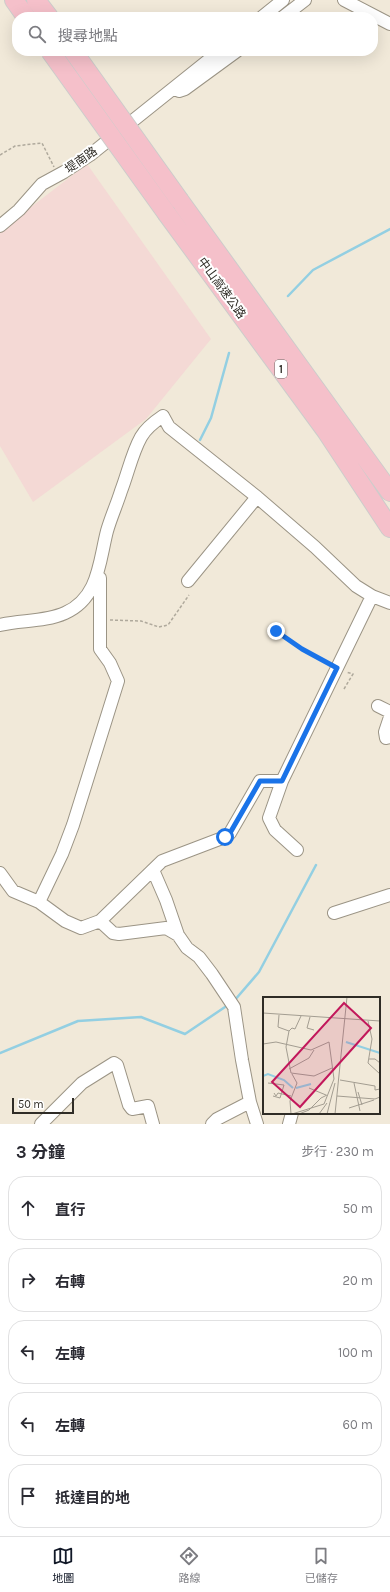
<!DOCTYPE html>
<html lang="zh-TW">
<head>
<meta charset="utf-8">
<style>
  :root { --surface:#fff; --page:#f2f2f3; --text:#2b2b33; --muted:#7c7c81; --line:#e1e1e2; --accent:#111827 }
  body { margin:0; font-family:Karla,"Noto Sans TC",sans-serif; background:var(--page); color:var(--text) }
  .scale { position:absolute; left:12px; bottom:10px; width:62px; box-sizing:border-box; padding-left:4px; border:2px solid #2f2c26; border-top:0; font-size:11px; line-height:14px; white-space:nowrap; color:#2f2c26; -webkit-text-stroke:3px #fff; paint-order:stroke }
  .stop { position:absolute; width:12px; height:12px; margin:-9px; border:3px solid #1a73e8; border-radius:50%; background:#fff }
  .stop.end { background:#1a73e8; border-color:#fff; box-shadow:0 1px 4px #0008 }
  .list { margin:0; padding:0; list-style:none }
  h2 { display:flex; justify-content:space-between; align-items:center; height:52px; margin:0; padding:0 16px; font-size:17px }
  h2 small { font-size:13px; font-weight:400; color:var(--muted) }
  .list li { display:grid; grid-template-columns:26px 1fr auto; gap:12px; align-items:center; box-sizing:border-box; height:64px; margin:0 8px 8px; padding:0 8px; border:1px solid var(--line); border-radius:16px }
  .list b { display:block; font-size:15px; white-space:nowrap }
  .list em { font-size:13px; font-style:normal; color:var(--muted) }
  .icon { flex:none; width:22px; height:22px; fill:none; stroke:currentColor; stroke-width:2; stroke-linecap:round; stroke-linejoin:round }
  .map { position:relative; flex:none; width:390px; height:1124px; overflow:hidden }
  .search { position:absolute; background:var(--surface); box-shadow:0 4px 16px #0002; left:12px; right:12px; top:12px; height:44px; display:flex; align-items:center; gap:10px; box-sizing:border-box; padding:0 14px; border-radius:16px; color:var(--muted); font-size:15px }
  .sheet { height:412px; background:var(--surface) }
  nav { display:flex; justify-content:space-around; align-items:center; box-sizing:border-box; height:56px; border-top:1px solid var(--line); background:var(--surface); font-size:11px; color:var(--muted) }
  nav a { display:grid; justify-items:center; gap:2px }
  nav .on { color:var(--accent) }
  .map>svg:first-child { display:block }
  .industrial { fill:#f4d9d5 }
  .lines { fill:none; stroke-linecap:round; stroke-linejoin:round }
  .stream { stroke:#93cfe2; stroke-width:2.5 }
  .minor-casing { stroke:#9b9485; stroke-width:14 }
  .highway-casing { stroke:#cdcccb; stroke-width:20 }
  .path { stroke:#afa99c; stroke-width:1.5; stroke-dasharray:3 2; stroke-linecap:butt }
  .minor { stroke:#fff; stroke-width:12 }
  .highway { stroke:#f5c0ca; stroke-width:18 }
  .highway-bridge-casing { stroke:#cdcccb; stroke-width:20; stroke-linecap:butt }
  .highway-bridge { stroke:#f5c0ca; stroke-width:18 }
  .route { stroke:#1a73e8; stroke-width:5 }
  .labels { text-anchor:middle; stroke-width:4; stroke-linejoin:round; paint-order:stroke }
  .shield { fill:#fff; stroke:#6d6b67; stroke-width:1 }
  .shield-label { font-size:11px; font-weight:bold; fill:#2f2c26 }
  .street-label { font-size:12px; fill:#2f2c26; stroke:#fff }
  .inset-river { fill:none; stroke:#93cfe2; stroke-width:2 }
  .inset-road { fill:none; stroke:#a39d91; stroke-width:1 }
  .view { fill:#c2185b; fill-opacity:0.15; stroke:#c2185b; stroke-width:2 }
  .inset-edge { fill:none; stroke:#2f2c26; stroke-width:2 }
</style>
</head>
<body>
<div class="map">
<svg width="390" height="1124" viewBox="0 0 390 1124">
  <rect width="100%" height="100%" fill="#f1e9d9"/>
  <path class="industrial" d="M87,164l124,175 -65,80 -113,83 -33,-56v-215z"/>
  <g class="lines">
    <path class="stream" d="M288,296l25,-26 77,-41
      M200,440l11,-22 18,-65
      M234,1001l25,-29 57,-107
      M0,1053l78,-32 63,-4 44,17 43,-29"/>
    <defs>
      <path id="minor" d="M344,0l46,24
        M262,17l21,-17
        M283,17l22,-17
        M179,91l6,-2 52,-38
        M0,226l19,-16 23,-26 22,-12 26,-17 130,-104
        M188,581l69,-84
        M0,625c21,-5 45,-3 65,-12 34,-15 34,-51 42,-82 4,-14 10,-27 14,-40 7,-18 11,-38 20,-54 5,-9 13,-15 22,-21l6,11 88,70 58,50 41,39 16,10 18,7
        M378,706l12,6
        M390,717l-5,15 1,6 4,-1
        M282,781l-13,37 6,12 22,20
        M153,870l13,30 12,35
        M0,873l13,18 26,11 26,19 16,7 19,-7 62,-60 63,-24 5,-4 30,-52h22l90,-185
        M39,902l23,-48 11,-29 45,-144 -8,-18 -10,-14v-71
        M334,913l56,-18
        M100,921l13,12 6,1 47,-6 12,7 9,13 12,9 13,17 22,33 8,53 8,42 7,22
        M41,1124l41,-41 32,-20 3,2 12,40 3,4 16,-3 5,18
        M212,1124l5,-5 33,-17
        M289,1124l3,-11"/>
      <path id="highway" d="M14,0l12,17
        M36,0l13,17
        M180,201l210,291
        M167,214l159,217 64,97"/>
    </defs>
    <use href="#minor" class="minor-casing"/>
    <use href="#highway" class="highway-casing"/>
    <path class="path" d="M0,155l15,-9 27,-3 12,24
      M110,620l31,1 18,6 9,-2 21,-30
      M276,631l26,18 27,15
      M344,689l9,-15 -7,-2"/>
    <use href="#minor" class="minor"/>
    <use href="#highway" class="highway"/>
    <defs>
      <path id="highway-bridge" d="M50,51l117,163
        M73,51l107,150"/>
    </defs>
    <use href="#highway-bridge" class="highway-bridge-casing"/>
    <use href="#highway-bridge" class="highway-bridge"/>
  </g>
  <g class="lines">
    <path class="route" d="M225,837l5,-4 30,-52h22l55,-113 -35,-19 -26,-18"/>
  </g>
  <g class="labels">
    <rect class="shield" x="275" y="360" width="12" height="18" rx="3"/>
    <g class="shield-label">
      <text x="281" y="373">1</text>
    </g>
    <g class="street-label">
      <text transform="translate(81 160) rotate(-35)" y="4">堤南路</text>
      <text transform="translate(222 288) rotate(54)" y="4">中山高速公路</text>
    </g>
  </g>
  <g transform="translate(263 997)">
    <rect width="117" height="117" fill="#f1e9d9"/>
    <path class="inset-river" d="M83,45l34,11M0,79l5,-2 16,6 9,8M33,91l15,-4"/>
    <path class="inset-road" d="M0,16l117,8M16,18l-1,12 11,4M38,19l-6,13 -3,-1 -3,3 -3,16 5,26 23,3 18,-8M47,20l-3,11 7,2M105,24l4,18 -4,24 12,11M0,47l13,-2 35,8 18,-8 5,37 -10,25 -32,10M106,62h6l5,4M26,72l20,-11 5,-8M77,83l35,6v4l5,-1M5,86l16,2 -4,13 -7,-2M91,86l6,28M46,91l17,7M95,95l4,13M11,96l2,3 2,-3 13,3M74,99l38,3 5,-2M86,111l25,-8M28,117l-1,-13 7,-18 -5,-9M36,117l10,-4 12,-12 6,-3M56,117l8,-11M64,117l8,-31M72,117l12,-117"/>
    <path class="view" d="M81,6l27,25 -71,79 -28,-25z"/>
    <rect width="117" height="117" class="inset-edge"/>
  </g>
</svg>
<div class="scale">50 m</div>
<div class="stop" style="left:225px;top:837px"></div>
<div class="stop end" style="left:276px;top:631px"></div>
<div class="search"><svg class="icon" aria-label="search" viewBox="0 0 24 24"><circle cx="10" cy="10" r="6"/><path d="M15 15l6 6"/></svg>搜尋地點</div>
</div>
<section class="sheet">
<h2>3 分鐘<small>步行 · 230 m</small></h2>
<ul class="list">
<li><svg class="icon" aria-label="ahead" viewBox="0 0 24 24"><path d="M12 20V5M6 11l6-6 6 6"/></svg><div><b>直行</b></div><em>50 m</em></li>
<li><svg class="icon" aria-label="right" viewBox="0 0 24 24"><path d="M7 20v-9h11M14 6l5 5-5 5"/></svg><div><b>右轉</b></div><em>20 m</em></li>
<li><svg class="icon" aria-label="left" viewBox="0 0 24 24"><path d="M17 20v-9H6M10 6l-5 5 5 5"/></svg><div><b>左轉</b></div><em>100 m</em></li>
<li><svg class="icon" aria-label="left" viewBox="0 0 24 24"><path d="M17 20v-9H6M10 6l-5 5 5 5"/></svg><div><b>左轉</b></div><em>60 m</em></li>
<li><svg class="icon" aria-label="arrive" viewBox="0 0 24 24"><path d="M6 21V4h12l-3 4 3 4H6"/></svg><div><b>抵達目的地</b></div></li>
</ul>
</section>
<nav>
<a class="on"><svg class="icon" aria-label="map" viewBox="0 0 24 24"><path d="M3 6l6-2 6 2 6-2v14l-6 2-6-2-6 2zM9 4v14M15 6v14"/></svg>地圖</a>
<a><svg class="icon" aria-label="directions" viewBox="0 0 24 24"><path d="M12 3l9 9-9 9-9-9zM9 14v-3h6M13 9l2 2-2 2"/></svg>路線</a>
<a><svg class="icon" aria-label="saved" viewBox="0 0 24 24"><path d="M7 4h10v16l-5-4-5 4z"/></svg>已儲存</a>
</nav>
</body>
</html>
